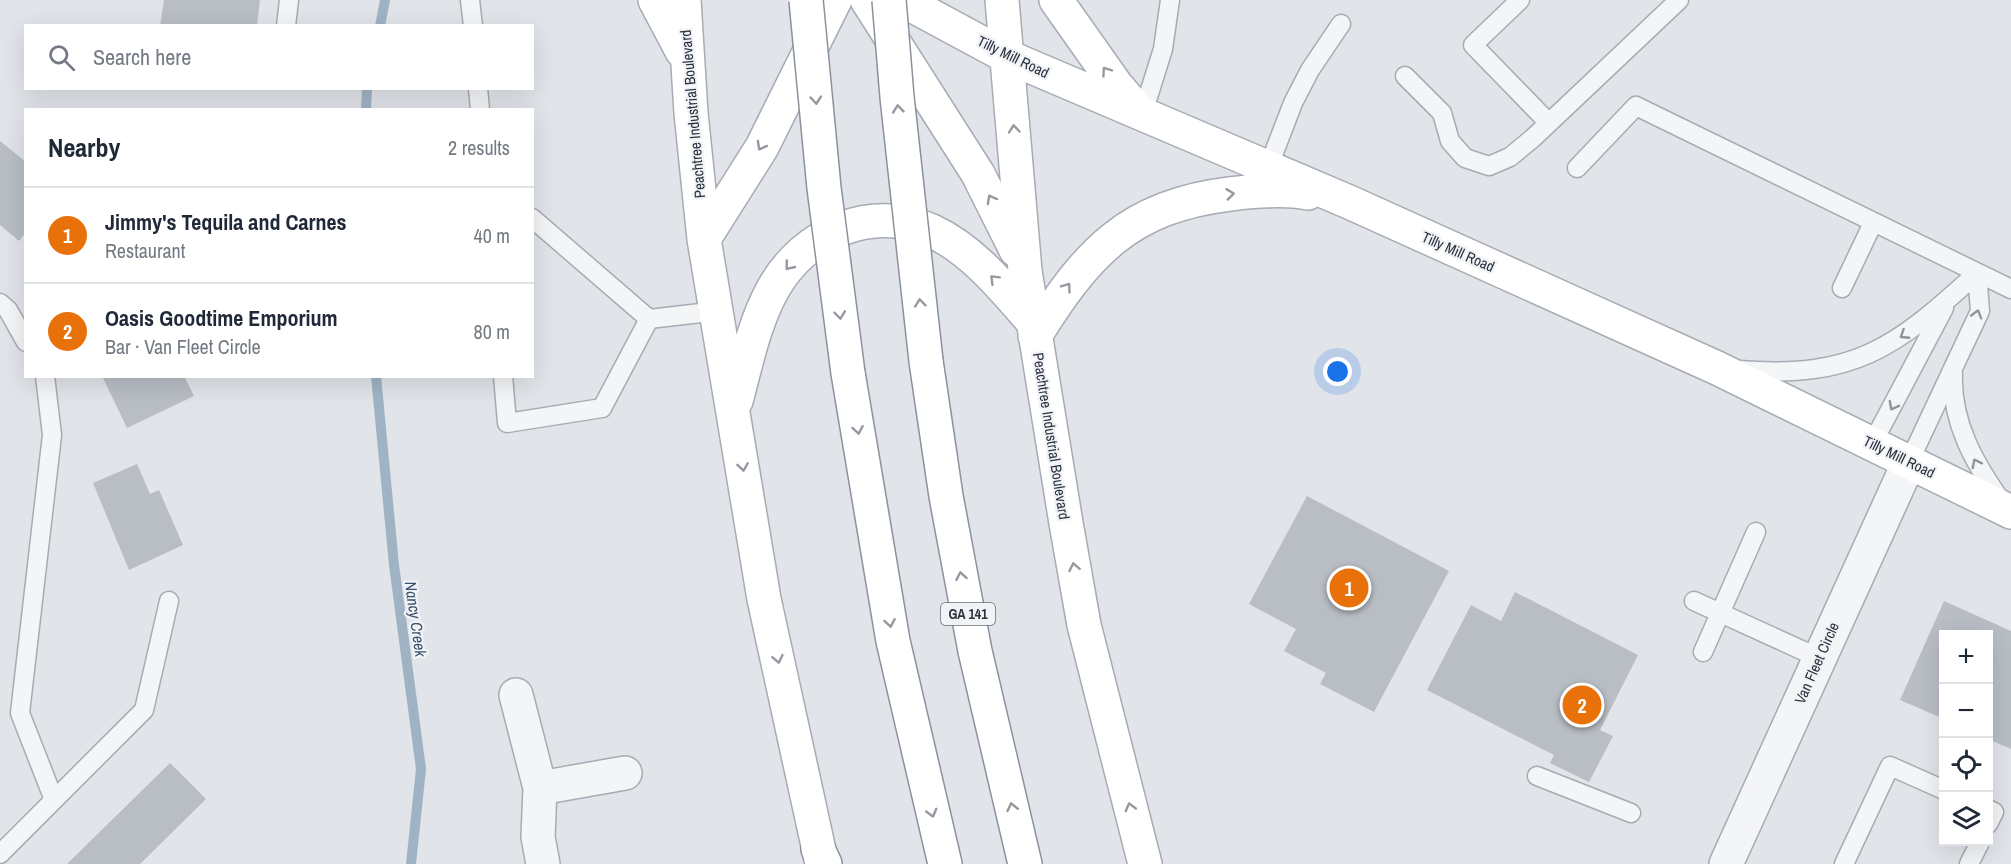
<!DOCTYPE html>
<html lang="en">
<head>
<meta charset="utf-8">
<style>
  :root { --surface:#fff; --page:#f2f2f3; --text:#1f2937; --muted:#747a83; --line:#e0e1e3; --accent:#0f766e }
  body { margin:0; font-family:"Archivo Narrow",sans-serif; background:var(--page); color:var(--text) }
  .controls { position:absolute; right:18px; bottom:18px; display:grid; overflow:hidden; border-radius:0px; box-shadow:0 6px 24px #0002 }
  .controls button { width:54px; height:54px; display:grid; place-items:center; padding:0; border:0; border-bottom:2px solid var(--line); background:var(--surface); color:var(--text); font:30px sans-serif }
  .you { position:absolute; left:1338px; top:372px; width:21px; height:21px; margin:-15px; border:4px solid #fff; border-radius:50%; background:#1a73e8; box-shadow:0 0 0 9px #1a73e833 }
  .badge { display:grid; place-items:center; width:39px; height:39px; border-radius:50%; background:var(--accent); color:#fff; font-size:20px; font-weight:700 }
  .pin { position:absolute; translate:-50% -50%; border:3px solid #fff; box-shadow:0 2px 6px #0006 }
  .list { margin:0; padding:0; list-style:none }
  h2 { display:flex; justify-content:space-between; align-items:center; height:78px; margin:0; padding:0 24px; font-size:26px }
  h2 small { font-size:20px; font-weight:400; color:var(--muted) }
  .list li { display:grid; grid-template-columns:39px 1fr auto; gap:18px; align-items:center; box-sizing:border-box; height:96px; padding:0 24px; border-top:2px solid var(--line) }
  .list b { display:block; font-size:22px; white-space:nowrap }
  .list p { margin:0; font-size:20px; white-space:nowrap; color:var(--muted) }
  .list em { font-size:20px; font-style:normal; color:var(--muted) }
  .icon { flex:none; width:33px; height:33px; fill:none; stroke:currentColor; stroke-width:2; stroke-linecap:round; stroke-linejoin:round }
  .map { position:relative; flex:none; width:2011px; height:864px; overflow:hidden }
  .search { position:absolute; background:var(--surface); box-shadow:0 6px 24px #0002; left:24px; top:24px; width:510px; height:66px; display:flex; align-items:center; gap:15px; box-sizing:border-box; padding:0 21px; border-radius:0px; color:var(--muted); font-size:22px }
  .panel { position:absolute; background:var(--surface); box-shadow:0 6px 24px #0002; left:24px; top:108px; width:510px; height:270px; border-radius:0px }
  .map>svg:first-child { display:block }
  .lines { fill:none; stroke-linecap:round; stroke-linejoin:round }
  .stream { stroke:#a0b3c5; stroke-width:10 }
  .building { fill:#b9bec5 }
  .lane-casing { stroke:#a7abb3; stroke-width:21 }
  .street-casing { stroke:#a7abb3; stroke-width:36 }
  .secondary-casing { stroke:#a7abb3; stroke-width:36 }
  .highway-casing { stroke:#8a929e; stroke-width:36 }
  .lane { stroke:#f4f5f7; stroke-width:18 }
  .street { stroke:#f4f5f7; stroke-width:33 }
  .secondary { stroke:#fff; stroke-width:33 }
  .highway { stroke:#fff; stroke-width:33 }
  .highway-bridge-casing { stroke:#8a929e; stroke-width:36; stroke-linecap:butt }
  .highway-bridge { stroke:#fff; stroke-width:33 }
  .oneway { stroke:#95999f }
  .oneway2 { stroke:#90949b }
  .labels { text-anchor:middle; stroke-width:4.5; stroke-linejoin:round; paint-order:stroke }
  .shield { fill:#f1f3f6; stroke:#666d76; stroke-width:1.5 }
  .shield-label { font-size:14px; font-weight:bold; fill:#2b333f }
  .street-label { font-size:15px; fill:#2b333f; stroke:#f1f3f6 }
  .water-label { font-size:16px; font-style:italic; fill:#39526f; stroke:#f1f3f6 }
</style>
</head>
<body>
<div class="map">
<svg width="2011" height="864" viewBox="0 0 2011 864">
  <rect width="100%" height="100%" fill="#e1e4e9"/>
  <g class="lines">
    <path class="stream" d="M380,26l5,-26
      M366,110l1,-22
      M376,376l18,189 27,204 -10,95"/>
  </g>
  <path class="building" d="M164,0h96l-3,26h-97z
    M0,141l26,21v70l-7,9 -19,-16z
    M102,376h82l10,20 -67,32z
    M137,464l13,30 9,-4 24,55 -54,25 -36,-87z
    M1307,496l142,75 -75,141 -54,-28 6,-11 -42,-22 12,-22 -47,-25z
    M1515,592l123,63 -38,75 13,6 -24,46 -39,-19 4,-8 -127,-65 44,-85 30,16z
    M1944,601l67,30v118l-23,-10v-105h-44v85l-44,-19z
    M170,763l36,36 -66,65h-73z"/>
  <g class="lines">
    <defs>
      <path id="lane" d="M470,0l3,26
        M1520,0l-47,45 75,77
        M286,26l3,-26
        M1405,76l37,37 8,28 15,17 24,8 21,-9 23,-19 146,-138
        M478,88l2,22
        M1142,116l21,-67 7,-49
        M1268,168l25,-65 17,-33 31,-46
        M1577,168l59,-62 375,183
        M532,218l117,101 69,-8
        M1842,288l31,-65
        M0,303l8,7 18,32
        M1739,370c115,9 156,-22 238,-97
        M1953,374c-2,49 22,90 49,128
        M45,376l7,59 -32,278 34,87
        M503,376l4,47 95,-15 47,-89
        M1872,444l72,-136
        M1909,462l71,-151 -3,-38
        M1694,601l125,57
        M1703,652l53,-120
        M1537,776l94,37
        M1988,809l6,3 -6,12
        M0,854l144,-144 25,-109
        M1844,864l46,-98 54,24
        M1969,864l11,-22"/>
      <path id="street" d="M516,695l24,93 -2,49 5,27
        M540,788l85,-15
        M1726,864l183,-402"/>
      <path id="secondary" d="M655,0l27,51
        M684,0l7,113 13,126 60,360 58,265
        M867,0l111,174 38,76
        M902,0l104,56 343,146 368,166 294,144
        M1002,0l23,271 41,252 18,102 61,239
        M1056,0l60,85 23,27
        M704,239l58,-92 73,-147
        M1035,336c51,-82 93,-130 195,-142 24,-3 54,-6 78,-1
        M736,401c10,-37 18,-78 37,-112 31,-56 98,-85 159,-58 41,19 72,58 101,91"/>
      <path id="highway" d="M926,361l20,135 29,155 50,213
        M848,373l45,268 52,223
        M818,849l7,15"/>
    </defs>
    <use href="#lane" class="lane-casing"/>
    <use href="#street" class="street-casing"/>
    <use href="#secondary" class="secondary-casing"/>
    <use href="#highway" class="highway-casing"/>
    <use href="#lane" class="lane"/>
    <use href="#street" class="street"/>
    <use href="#secondary" class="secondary"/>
    <use href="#highway" class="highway"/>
    <defs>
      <path id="highway-bridge" d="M806,0l18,188 24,185
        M889,0l8,97 29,264"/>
    </defs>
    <use href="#highway-bridge" class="highway-bridge-casing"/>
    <use href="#highway-bridge" class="highway-bridge"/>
  </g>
  <defs><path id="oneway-chevron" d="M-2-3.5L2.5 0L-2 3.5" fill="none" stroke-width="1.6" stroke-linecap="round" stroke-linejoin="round" transform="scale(1.5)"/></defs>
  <g class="oneway">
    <use href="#oneway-chevron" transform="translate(1106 71) rotate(-125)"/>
    <use href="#oneway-chevron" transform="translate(816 100) rotate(85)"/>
    <use href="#oneway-chevron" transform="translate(898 109) rotate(-96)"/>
    <use href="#oneway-chevron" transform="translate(1014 129) rotate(-95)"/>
    <use href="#oneway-chevron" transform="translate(761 146) rotate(119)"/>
    <use href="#oneway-chevron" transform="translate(1230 194) rotate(-7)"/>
    <use href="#oneway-chevron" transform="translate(991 199) rotate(-119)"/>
    <use href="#oneway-chevron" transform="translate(789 266) rotate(129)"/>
    <use href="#oneway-chevron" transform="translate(994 279) rotate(-135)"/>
    <use href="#oneway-chevron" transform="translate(1067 287) rotate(-54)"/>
    <use href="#oneway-chevron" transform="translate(920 303) rotate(-96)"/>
    <use href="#oneway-chevron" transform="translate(840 315) rotate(83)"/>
    <use href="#oneway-chevron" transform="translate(858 430) rotate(80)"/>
    <use href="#oneway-chevron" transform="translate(743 467) rotate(81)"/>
    <use href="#oneway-chevron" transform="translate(1074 567) rotate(-101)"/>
    <use href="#oneway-chevron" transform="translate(961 576) rotate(-100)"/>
    <use href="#oneway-chevron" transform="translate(890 623) rotate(80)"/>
    <use href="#oneway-chevron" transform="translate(778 659) rotate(78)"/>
    <use href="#oneway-chevron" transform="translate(1012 807) rotate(-103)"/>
    <use href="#oneway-chevron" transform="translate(1130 807) rotate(-105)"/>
    <use href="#oneway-chevron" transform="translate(932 813) rotate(75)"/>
  </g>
  <g class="oneway2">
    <use href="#oneway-chevron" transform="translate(1977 314) rotate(-74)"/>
    <use href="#oneway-chevron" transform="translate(1904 335) rotate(147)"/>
    <use href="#oneway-chevron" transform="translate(1893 406) rotate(118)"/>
    <use href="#oneway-chevron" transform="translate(1976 463) rotate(-117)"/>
  </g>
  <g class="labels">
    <rect class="shield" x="941" y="603" width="54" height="22" rx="4.5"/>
    <g class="shield-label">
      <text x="968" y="619">GA 141</text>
    </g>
    <g class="street-label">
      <text transform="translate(1013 57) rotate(26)" y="5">Tilly Mill Road</text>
      <text transform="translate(693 114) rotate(-95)" y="5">Peachtree Industrial Boulevard</text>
      <text transform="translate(1458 252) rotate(24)" y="5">Tilly Mill Road</text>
      <text transform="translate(1051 436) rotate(81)" y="5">Peachtree Industrial Boulevard</text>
      <text transform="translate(1899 457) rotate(26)" y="5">Tilly Mill Road</text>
      <text transform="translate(1817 663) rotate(-66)" y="5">Van Fleet Circle</text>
    </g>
    <g class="water-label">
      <text transform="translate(416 619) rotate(82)" y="6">Nancy Creek</text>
    </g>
  </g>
</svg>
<div class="controls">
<button>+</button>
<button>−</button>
<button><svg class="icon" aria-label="locate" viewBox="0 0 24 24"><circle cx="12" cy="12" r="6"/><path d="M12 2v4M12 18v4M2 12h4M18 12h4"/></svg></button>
<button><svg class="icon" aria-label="layers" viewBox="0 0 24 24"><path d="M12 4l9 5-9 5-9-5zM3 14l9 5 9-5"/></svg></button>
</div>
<div class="you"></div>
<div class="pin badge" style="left:1349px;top:588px;background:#e8710a">1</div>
<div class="pin badge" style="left:1582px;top:705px;background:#e8710a">2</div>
<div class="search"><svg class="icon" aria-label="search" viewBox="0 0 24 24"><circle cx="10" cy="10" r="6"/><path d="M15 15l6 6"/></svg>Search here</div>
<section class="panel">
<h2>Nearby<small>2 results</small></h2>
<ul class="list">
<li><span class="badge" style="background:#e8710a">1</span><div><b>Jimmy's Tequila and Carnes</b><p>Restaurant</p></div><em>40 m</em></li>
<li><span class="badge" style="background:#e8710a">2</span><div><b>Oasis Goodtime Emporium</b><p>Bar · Van Fleet Circle</p></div><em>80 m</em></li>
</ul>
</section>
</div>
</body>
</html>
